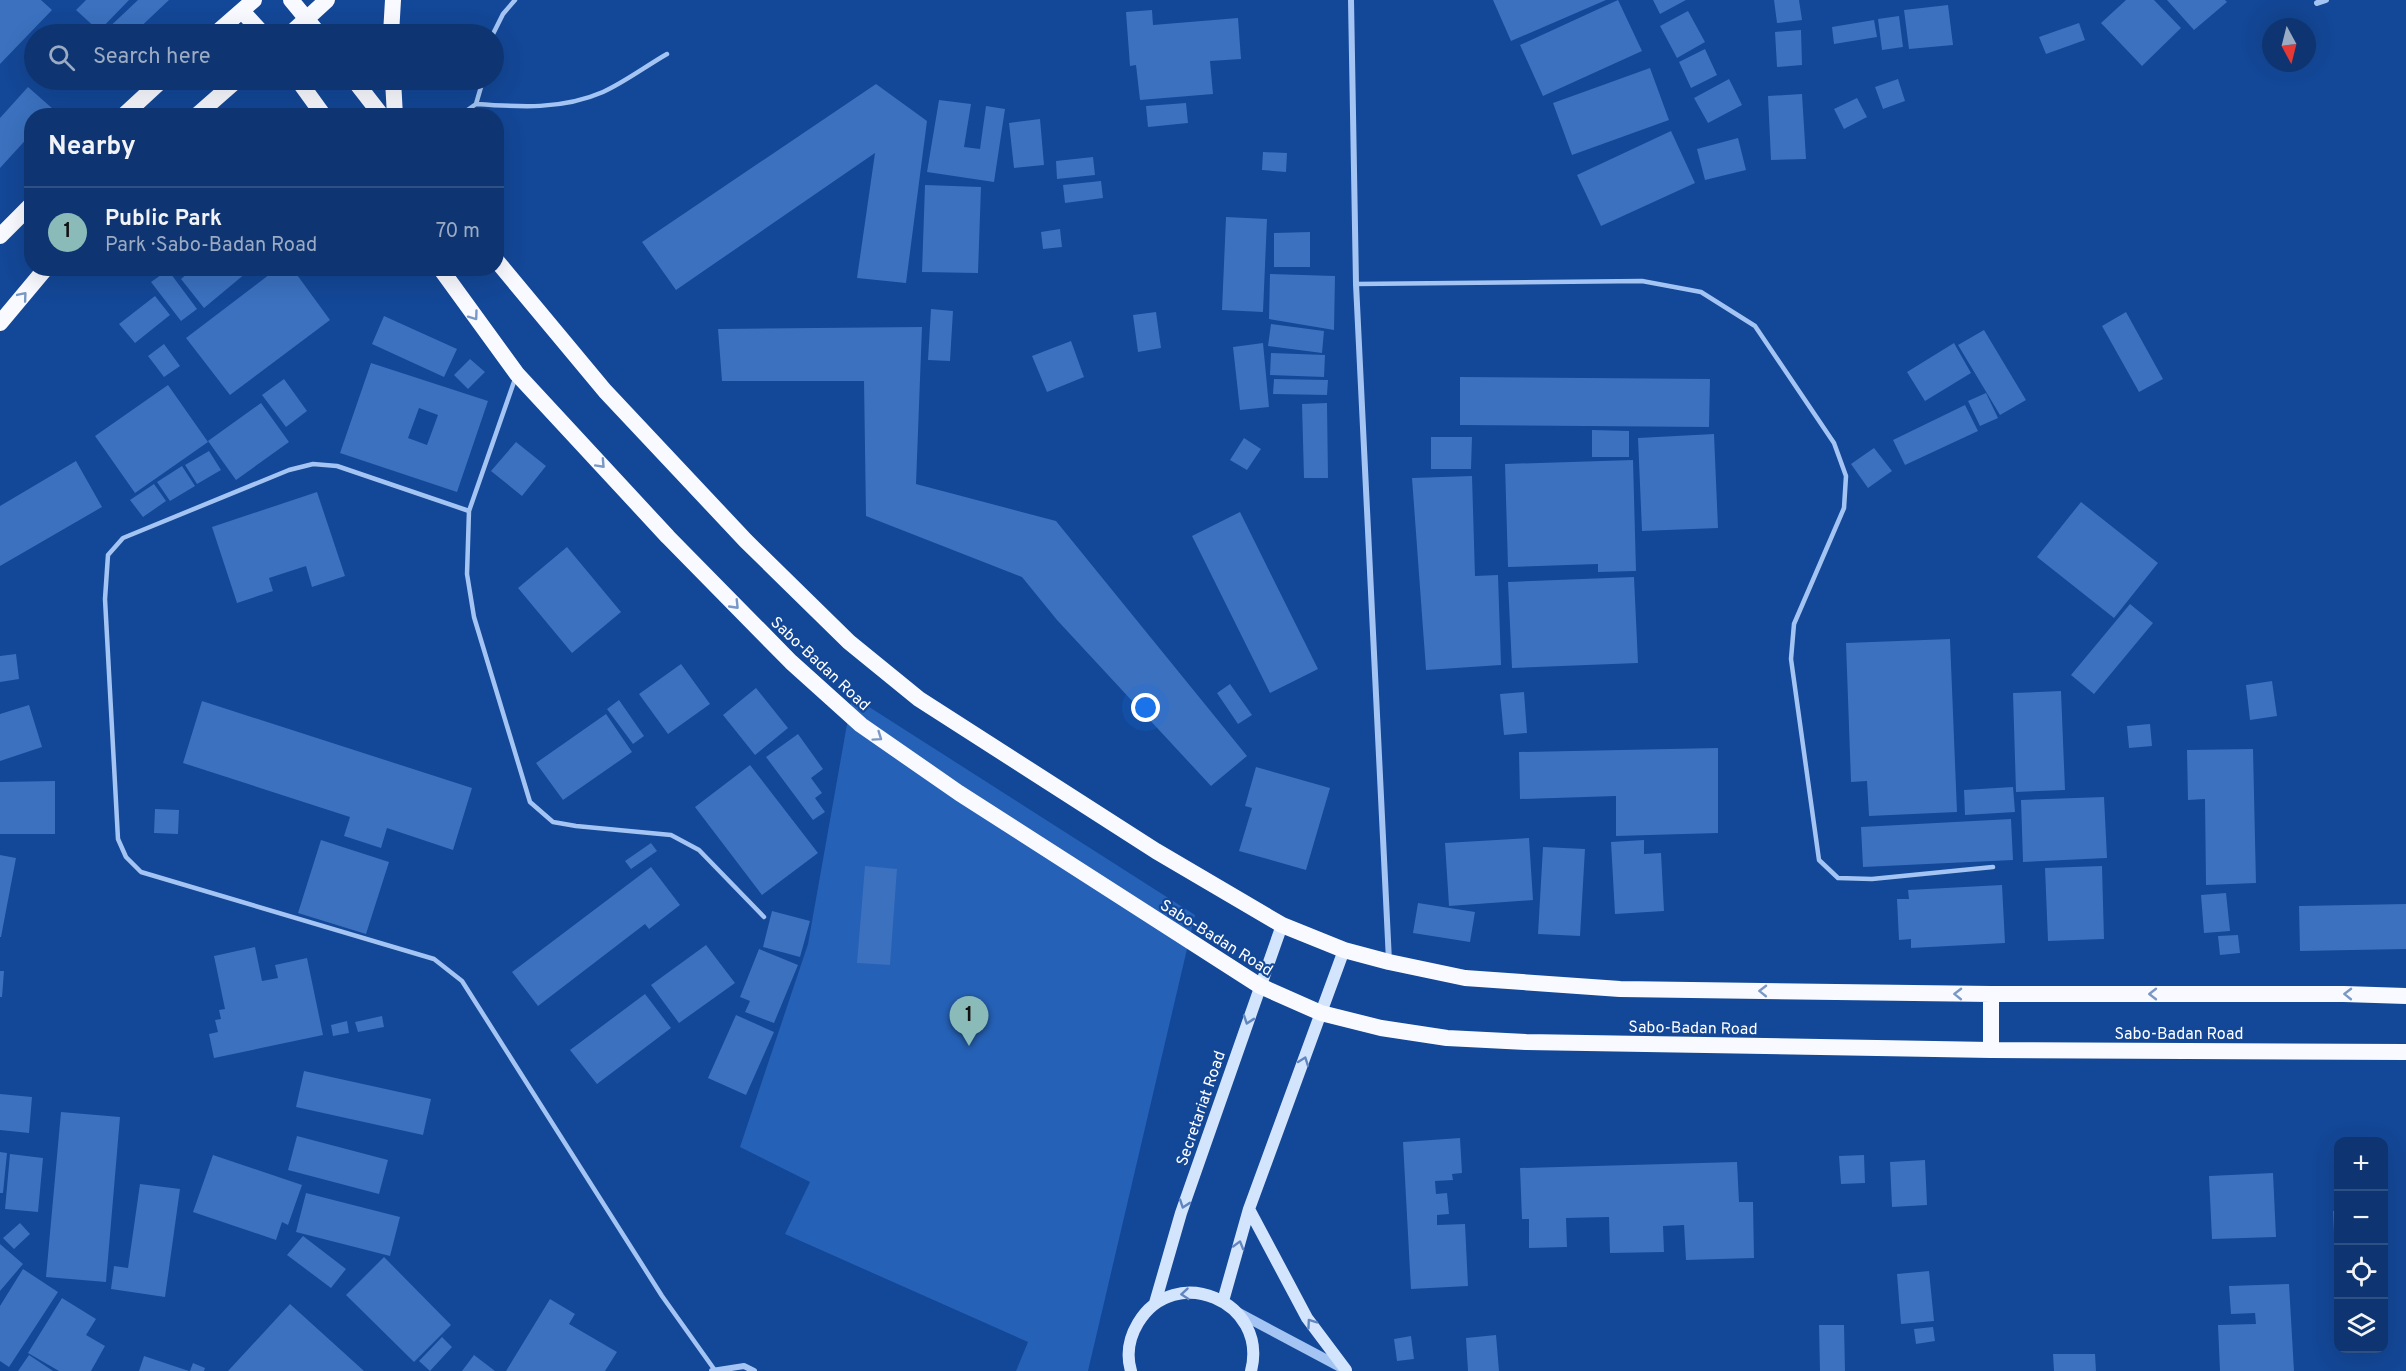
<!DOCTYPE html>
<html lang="en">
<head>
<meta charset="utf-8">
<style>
  :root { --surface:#0e3571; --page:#1c4079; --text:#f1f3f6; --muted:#9babc3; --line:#2e5084; --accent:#8bbbb9 }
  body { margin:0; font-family:Overpass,sans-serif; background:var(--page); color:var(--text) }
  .controls { position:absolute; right:18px; bottom:18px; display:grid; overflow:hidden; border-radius:12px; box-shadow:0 6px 24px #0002 }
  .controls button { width:54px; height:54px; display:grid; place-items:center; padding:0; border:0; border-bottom:2px solid var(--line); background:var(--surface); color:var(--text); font:30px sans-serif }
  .compass { position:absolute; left:2262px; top:18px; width:54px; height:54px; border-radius:50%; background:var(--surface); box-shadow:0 6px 24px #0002; rotate:173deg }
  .you { position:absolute; left:1146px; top:708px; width:21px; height:21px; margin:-15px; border:4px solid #fff; border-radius:50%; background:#1a73e8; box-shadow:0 0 0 9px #1a73e833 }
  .badge { display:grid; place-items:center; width:39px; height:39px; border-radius:50%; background:var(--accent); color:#111; font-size:20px; font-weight:700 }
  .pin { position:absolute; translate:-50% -50px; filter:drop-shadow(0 2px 3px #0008) }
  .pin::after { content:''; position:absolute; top:32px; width:21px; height:18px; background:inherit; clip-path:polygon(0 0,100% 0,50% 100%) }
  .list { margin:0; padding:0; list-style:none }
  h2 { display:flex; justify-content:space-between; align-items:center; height:78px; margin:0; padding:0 24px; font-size:26px }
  h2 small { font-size:20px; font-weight:400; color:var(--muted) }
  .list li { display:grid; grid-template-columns:39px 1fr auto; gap:18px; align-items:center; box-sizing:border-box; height:90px; padding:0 24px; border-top:2px solid var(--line) }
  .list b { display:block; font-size:22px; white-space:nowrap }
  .list p { margin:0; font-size:20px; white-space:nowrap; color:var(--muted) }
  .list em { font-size:20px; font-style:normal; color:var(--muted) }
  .icon { flex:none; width:33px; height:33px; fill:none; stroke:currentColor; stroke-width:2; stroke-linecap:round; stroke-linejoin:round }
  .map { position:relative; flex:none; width:2406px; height:1371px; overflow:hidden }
  .search { position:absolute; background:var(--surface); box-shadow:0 6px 24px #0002; left:24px; top:24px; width:480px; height:66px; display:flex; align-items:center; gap:15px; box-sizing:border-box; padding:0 21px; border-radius:33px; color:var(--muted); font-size:22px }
  .panel { position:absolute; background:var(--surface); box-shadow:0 6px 24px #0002; left:24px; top:108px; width:480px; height:168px; border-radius:24px }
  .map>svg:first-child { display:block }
  .green { fill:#2561b6 }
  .building { fill:#3b71bf; fill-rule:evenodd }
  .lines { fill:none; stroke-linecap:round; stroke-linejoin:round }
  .service { stroke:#a4c5f3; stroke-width:4.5 }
  .minor { stroke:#a4c5f3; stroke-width:6 }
  .tertiary { stroke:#a4c5f3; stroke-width:10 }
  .secondary { stroke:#d3e4fd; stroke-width:12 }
  .trunk { stroke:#f8faff; stroke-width:16 }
  .oneway { stroke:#7a98c6 }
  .oneway2 { stroke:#6086c0 }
  .labels { text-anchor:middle; stroke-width:4.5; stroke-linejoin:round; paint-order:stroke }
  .street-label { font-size:16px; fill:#fff; stroke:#134797 }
</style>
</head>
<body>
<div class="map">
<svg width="2406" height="1371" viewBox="0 0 2406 1371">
  <rect width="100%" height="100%" fill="#134797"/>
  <path class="green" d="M852,696l343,219 -107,456h-72l12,-29 -243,-108 25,-52 -70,-35 68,-203z"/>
  <path class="building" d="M0,0h41l11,10 -52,54z
    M86,0h43l-30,31 -23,-21z
    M138,0h31l-36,34h-31z
    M1493,0h113l-95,41z
    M1618,0l24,51 -99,45 -23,-51z
    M1653,0h33l-26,14z
    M1774,0h25l3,20 -25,3z
    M2126,0h28l27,28 -39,38 -41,-43z
    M2167,0h58l2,2 -33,28z
    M1948,5l5,40 -44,4 -5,-39z
    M1152,10l1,15 85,-7 3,41 -31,2 3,33 -73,6 -4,-35 -6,1 -4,-54z
    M1688,11l17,31 -28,16 -17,-32z
    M1899,16l4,31 -21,3 -4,-31z
    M1874,20l3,17 -43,7 -2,-17z
    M2079,23l6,17 -39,14 -7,-17z
    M1801,30l1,35 -25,2 -2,-35z
    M1705,49l12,26 -26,13 -12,-26z
    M1650,68l19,52 -97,35 -19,-52z
    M1729,79l13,26 -34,18 -14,-25z
    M1898,79l7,22 -22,8 -8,-22z
    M876,84l51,37 -21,162 -49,-5 18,-125 -199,137 -34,-48z
    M28,87l25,22 -6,7h-15v17l-32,35v-50z
    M1802,94l4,65 -35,1 -3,-64z
    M1857,98l10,19 -23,12 -10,-20z
    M939,100l32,4 -7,43 16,2 6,-43 19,3 -11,73 -67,-10z
    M1186,103l2,20 -40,4 -2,-21z
    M1040,119l4,46 -30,3 -5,-45z
    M1671,131l24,52 -94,43 -24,-51z
    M1738,138l8,32 -41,10 -8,-31z
    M1263,152l24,1 -1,19 -24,-2z
    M1093,157l2,18 -38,4 -1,-18z
    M1101,181l2,17 -38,5 -2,-18z
    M925,185l56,2 -3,86 -56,-1z
    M1226,217l41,2 -4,93 -41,-2z
    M1060,229l2,18 -19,2 -2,-17z
    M1310,232v35h-36v-34z
    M194,268h58l-48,40 -23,-29z
    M278,268h14l38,52 -100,75 -44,-57z
    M168,270l29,39 -16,12 -30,-39z
    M1270,274l65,2 -1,54 -65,-11z
    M155,296l15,19 -35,28 -16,-19z
    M931,309l22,2 -3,50 -22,-1z
    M1156,312l5,36 -23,4 -5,-37z
    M2126,312l37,67 -24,13 -37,-66z
    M384,316l73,33 -13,28 -72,-33z
    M1271,324l53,7 -2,22 -54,-7z
    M922,327l-6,157 140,37 191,235 -36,30 -154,-166 -35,-43 -156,-61 -2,-135h-142l-4,-52z
    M1984,330l42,70 -26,15 -42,-70z
    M1071,341l13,36 -37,15 -15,-36z
    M1263,343l6,64 -29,3 -7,-63z
    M1954,343l17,30 -46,28 -18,-29z
    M164,344l16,22 -16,11 -16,-21z
    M1271,353l54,2 -1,22 -54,-2z
    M470,359l15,13 -17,17 -14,-14z
    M371,363l117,38 -31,91 -117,-39zM419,408l19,7 -11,30 -19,-7z
    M1460,377l250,2 -1,48 -249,-2z
    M284,379l23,32 -21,16 -24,-32z
    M1274,379l54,1 -1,15 -54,-1z
    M168,385l40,57 -73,51 -40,-57z
    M1986,393l12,25 -18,8 -12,-25z
    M261,403l28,39 -53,38 -28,-39z
    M1327,403l1,75h-24l-2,-74z
    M1965,405l13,26 -73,34 -12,-25z
    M1592,430l37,1v26h-37z
    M1714,434l4,94 -76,3 -4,-93z
    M1431,437h41l-1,32h-40z
    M1244,438l17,11 -14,21 -17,-10z
    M516,442l30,24 -24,30 -31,-25z
    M1874,448l18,23 -24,17 -17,-24z
    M209,451l12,19 -24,14 -12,-19z
    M1633,460l3,111 -38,1v-8l-90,3 -3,-103z
    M76,461l26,46 -102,59v-60z
    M182,466l13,20 -25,15 -13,-19z
    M1472,476l3,100 23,-1 3,90 -75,5 -14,-192z
    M154,484l12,17 -23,16 -13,-17z
    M317,492l28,84 -33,11 -6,-21 -37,12 4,13 -36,12 -25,-76z
    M2081,502l77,61 -44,55 -77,-61z
    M1240,512l78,157 -48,24 -78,-157z
    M567,547l54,65 -49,41 -54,-65z
    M1634,577l4,86 -126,5 -4,-86z
    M2130,604l23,19 -59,71 -23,-19z
    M1950,639l7,173 -88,4 -2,-35 -16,1 -5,-139z
    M16,654l3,25 -19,3v-26z
    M681,664l29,40 -42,30 -29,-40z
    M2272,681l5,35 -27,4 -4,-35z
    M1230,684l22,31 -14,9 -21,-31z
    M756,688l32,40 -33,27 -32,-40z
    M2061,691l4,99 -49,2 -3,-99z
    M1524,692l3,41 -23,2 -4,-41z
    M619,700l25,36 -11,8 -26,-35z
    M202,701l270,87 -19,62 -66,-22 -6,20 -37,-12 6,-19 -167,-54z
    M29,705l13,42 -42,14v-47z
    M606,714l26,38 -69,48 -27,-37z
    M2150,724l2,22 -23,2 -2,-22z
    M798,734l25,35 -12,9 11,15 -7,5 10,14 -12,8 -47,-63z
    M1718,748v85l-102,3v-40l-96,3 -1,-47z
    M2253,749l3,134 -50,2 -1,-86 -17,1 -1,-50z
    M750,765l68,88 -56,42 -67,-88z
    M1256,767l74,21 -24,82 -67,-19 13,-43 -7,-2z
    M55,781v53h-55v-52z
    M2013,787l2,25 -50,3 -1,-25z
    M2104,797l3,61 -84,4 -2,-62z
    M155,809l24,1 -1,24 -24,-1z
    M2011,819l2,41 -150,7 -2,-40z
    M1529,838l4,62 -84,6 -4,-63z
    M321,840l68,22 -23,72 -68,-21z
    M1644,840v14l17,-1 3,58 -49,3 -4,-72z
    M651,843l6,8 -26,18 -6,-8z
    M1543,847l42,2 -5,87 -42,-2z
    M0,855l16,3 -15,79h-1z
    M865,866l32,3 -7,96 -33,-2z
    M2102,866l2,73 -56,2 -3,-73z
    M651,867l29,38 -31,24 -4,-5 -107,82 -26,-34z
    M2002,885l3,58 -94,5v-9l-12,1 -2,-41h12l-1,-9z
    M2226,893l4,38 -26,2 -3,-38z
    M1418,903l57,9 -5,30 -57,-9z
    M2406,904v45l-106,2 -1,-45z
    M772,911l38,10 -10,36 -37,-10z
    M2238,935l2,18 -20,2 -2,-19z
    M706,945l29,38 -56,40 -28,-38z
    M255,947l7,34 16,-3 -3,-13 32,-7 16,77 -109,23 -5,-24 9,-2 -3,-12 6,-1 -2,-9 6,-1 -11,-53z
    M759,949l39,16 -24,58 -29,-11 5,-11 -10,-4z
    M0,971h4l-2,26h-2z
    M645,994l26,34 -74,56 -27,-34z
    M736,1015l38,17 -28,63 -38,-17z
    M382,1016l2,11 -26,5 -3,-10z
    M347,1021l2,12 -16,3 -2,-11z
    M304,1071l127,28 -8,36 -127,-28z
    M0,1094l32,3 -3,36 -29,-3z
    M61,1112l59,5 -14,165 -60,-5z
    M297,1136l91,24 -9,34 -91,-24z
    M1460,1138l2,35 -10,1 1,6 -18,1 1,13 11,-1 2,21 -12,1v10l28,-1 3,62 -57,3 -8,-147z
    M0,1152l7,1 -4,40h-3z
    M10,1154l33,4 -5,54 -33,-3z
    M213,1155l89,30 -14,40 -6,-3 -6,18 -83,-28z
    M1864,1155l1,28 -24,1 -2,-28z
    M1925,1160l2,45 -35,2 -2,-45z
    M1737,1162l2,40h14l1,56 -68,2 -2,-35 -21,1 1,26 -54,1 -1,-36 -43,1 1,29 -38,1v-29h-7l-2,-51z
    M2273,1173l3,64 -64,2 -3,-63z
    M140,1184l40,5 -15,108 -54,-8 3,-23 14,2z
    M306,1193l94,24 -10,39 -94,-24z
    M2333,1211h5v43h-3z
    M20,1223l10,11 -16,15 -11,-11z
    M2384,1223h1l2,28h-3z
    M303,1236l43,33 -15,19 -44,-33z
    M0,1244l23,20 -23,27z
    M384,1257l67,68 -37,37 -68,-67z
    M23,1269l35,23 -49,75 -9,-6v-55z
    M1929,1271l5,50 -33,3 -4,-50z
    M2289,1284l5,87h-74l-2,-46 38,-1 -1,-11 -24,1 -2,-28z
    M62,1298l34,21 -10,16 19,11 -14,25h-32l-31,-18z
    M550,1299l25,15 -6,10 48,28 -12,19h-99z
    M290,1304l74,67h-136z
    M1819,1325h25l1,46h-25z
    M1933,1327l2,14 -19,3 -2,-15z
    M1496,1335l3,36h-31l-2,-33z
    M1411,1336l3,23 -17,2 -3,-22z
    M442,1337l10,10 -22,24 -11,-10z
    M2053,1354h42l1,17h-42z
    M29,1355l24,16h-35z
    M474,1355l21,16h-33z
    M144,1356l45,15h-50z
    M193,1363l12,5 -1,3h-14z"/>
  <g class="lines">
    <path class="service" d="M493,34l10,-20 12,-14
      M476,104c43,3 86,6 127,-12 22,-10 43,-26 64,-38
      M459,116l17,-12 7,-24
      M1356,284l286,-3 59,11 54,34 79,117 12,33 -2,32 -50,116 -3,35 28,201 19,18 34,1 121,-12
      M515,379l-46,132 -2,63 7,43 56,185 23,20 23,4 95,9 28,15 65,67
      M469,511l-132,-45 -24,-2 -24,6 -166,68 -15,17 -3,44 13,240 8,18 15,15 293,87 28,22 200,315 52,73"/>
    <path class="minor" d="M1351,0l5,284 33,677
      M2317,3l9,-3
      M712,1371l32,-5 10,5"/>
    <path class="tertiary" d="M1237,1312l107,57"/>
    <path class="secondary" d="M1249,1209l58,109 39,52
      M1223,1301l26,-92 95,-259
      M1155,1303l26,-90 101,-288
      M1131,1371c-5,-17 -2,-33 7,-48 36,-61 131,-22 113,48"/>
    <path class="trunk" d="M291,0l28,34
      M242,11l21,23
      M215,34l39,-34
      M290,34l37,-34
      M391,34l2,-34
      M298,80l26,36
      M354,80l28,36
      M393,80l2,36
      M123,116l39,-36
      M196,116l41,-36
      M0,236l32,-32
      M496,260l109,131 141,150 103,101 70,57 237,152 126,74 62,25 45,12 76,16 155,11 371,5h353l62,2
      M440,268l77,106 151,163 123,125 70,63 98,68 301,193 61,27 60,15 66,10 79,4 465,8 415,2
      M0,323l46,-55
      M1991,994v56"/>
  </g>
  <defs><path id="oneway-chevron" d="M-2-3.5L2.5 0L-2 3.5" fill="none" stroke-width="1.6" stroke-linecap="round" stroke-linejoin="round" transform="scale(1.5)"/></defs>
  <g class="oneway">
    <use href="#oneway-chevron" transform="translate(23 296) rotate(-50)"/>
    <use href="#oneway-chevron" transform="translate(474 316) rotate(54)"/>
    <use href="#oneway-chevron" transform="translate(601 464) rotate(47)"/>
    <use href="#oneway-chevron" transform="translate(735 605) rotate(46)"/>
    <use href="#oneway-chevron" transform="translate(878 737) rotate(35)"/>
    <use href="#oneway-chevron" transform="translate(1763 991) rotate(-179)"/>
    <use href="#oneway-chevron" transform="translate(1958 994) rotate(-179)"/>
    <use href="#oneway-chevron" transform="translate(2153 994) rotate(180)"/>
    <use href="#oneway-chevron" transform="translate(2348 994) rotate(-179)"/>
  </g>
  <g class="oneway2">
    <use href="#oneway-chevron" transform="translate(1248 1020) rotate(109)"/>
    <use href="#oneway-chevron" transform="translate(1304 1061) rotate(-70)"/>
    <use href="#oneway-chevron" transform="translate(1184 1204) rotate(109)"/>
    <use href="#oneway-chevron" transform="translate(1239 1245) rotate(-74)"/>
    <use href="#oneway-chevron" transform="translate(1185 1294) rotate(175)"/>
    <use href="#oneway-chevron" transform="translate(1311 1323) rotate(-125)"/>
  </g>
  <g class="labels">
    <g class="street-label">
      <text transform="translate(821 663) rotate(43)" y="6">Sabo-Badan Road</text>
      <text transform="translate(1217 937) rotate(32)" y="6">Sabo-Badan Road</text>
      <text transform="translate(1693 1027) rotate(1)" y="6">Sabo-Badan Road</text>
      <text x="2179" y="1039">Sabo-Badan Road</text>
      <text transform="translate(1200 1108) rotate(-71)" y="6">Secretariat Road</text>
    </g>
  </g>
</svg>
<div class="controls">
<button>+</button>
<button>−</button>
<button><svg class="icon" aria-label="locate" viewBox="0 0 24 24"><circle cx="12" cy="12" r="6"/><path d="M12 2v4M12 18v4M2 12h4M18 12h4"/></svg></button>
<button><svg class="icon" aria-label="layers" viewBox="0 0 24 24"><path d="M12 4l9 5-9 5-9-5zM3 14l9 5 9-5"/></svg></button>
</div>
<svg class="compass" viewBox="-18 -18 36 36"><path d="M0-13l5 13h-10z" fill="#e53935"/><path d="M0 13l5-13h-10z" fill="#9babc3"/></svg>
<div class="you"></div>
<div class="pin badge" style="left:969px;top:1046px">1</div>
<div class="search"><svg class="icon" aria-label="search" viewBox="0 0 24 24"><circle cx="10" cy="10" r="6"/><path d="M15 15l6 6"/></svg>Search here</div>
<section class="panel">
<h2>Nearby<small></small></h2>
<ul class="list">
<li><span class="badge">1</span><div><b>Public Park</b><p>Park · Sabo-Badan Road</p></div><em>70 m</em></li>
</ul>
</section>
</div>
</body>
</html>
